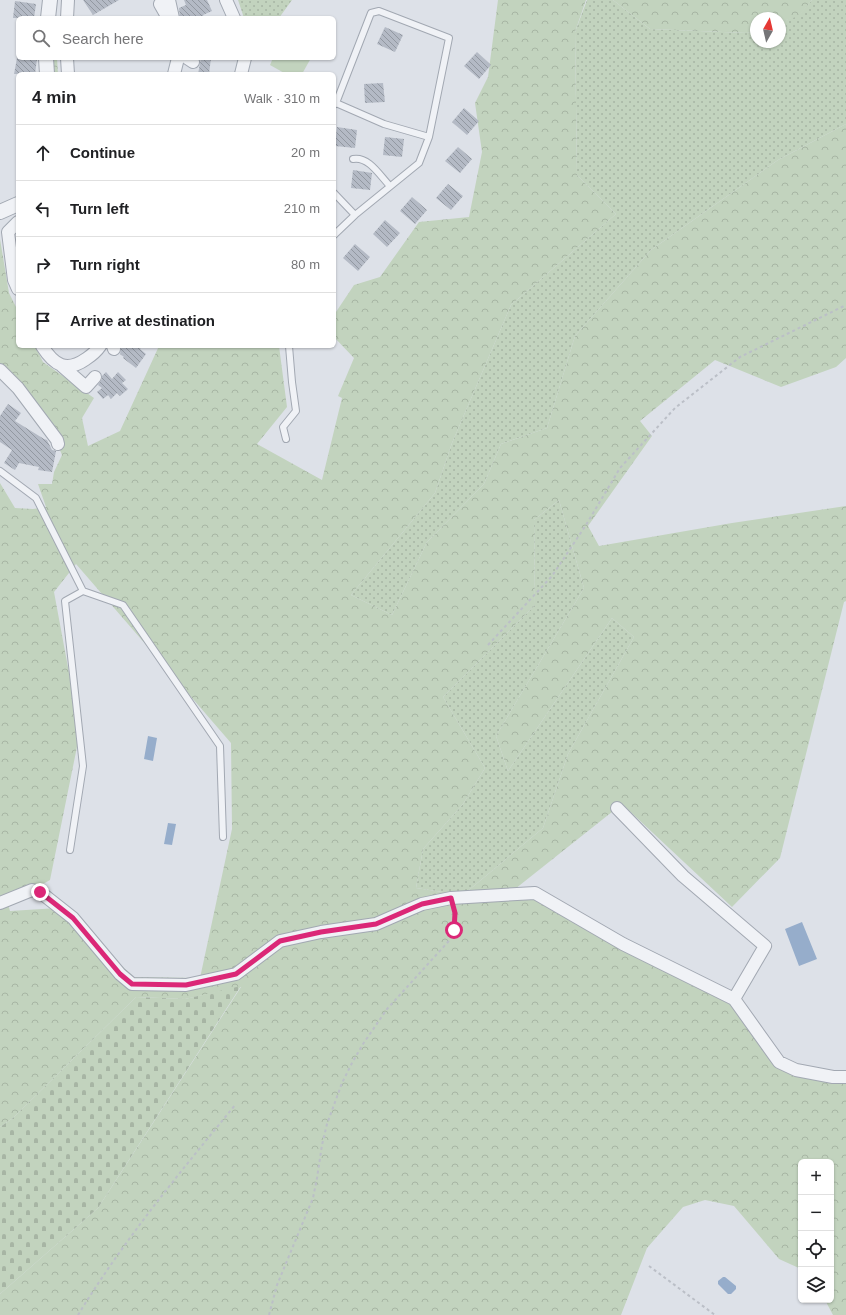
<!DOCTYPE html>
<html lang="en">
<head>
<meta charset="utf-8">
<style>
  :root { --surface:#fff; --page:#f2f2f2; --text:#202124; --muted:#757577; --line:#e0e0e0 }
  body { margin:0; font-family:Arial,sans-serif; background:var(--page); color:var(--text) }
  .controls { position:absolute; right:12px; bottom:12px; display:grid; overflow:hidden; border-radius:6px; box-shadow:0 1px 3px #0004 }
  .controls button { width:36px; height:36px; display:grid; place-items:center; padding:0; border:0; border-bottom:1px solid var(--line); background:var(--surface); color:var(--text); font:20px sans-serif }
  .compass { position:absolute; left:750px; top:12px; width:36px; height:36px; border-radius:50%; background:var(--surface); box-shadow:0 1px 3px #0004; rotate:8deg }
  .stop { position:absolute; width:12px; height:12px; margin:-9px; border:3px solid #db2777; border-radius:50%; background:#fff }
  .stop.end { background:#db2777; border-color:#fff; box-shadow:0 1px 4px #0008 }
  .list { margin:0; padding:0; list-style:none }
  h2 { display:flex; justify-content:space-between; align-items:center; height:52px; margin:0; padding:0 16px; font-size:17px }
  h2 small { font-size:13px; font-weight:400; color:var(--muted) }
  .list li { display:grid; grid-template-columns:26px 1fr auto; gap:12px; align-items:center; box-sizing:border-box; height:56px; padding:0 16px; border-top:1px solid var(--line) }
  .list b { display:block; font-size:15px; white-space:nowrap }
  .list em { font-size:13px; font-style:normal; color:var(--muted) }
  .icon { flex:none; width:22px; height:22px; fill:none; stroke:currentColor; stroke-width:2; stroke-linecap:round; stroke-linejoin:round }
  .map { position:relative; flex:none; width:846px; height:1315px; overflow:hidden }
  .search { position:absolute; background:var(--surface); box-shadow:0 1px 3px #0004; left:16px; top:16px; width:320px; height:44px; display:flex; align-items:center; gap:10px; box-sizing:border-box; padding:0 14px; border-radius:6px; color:var(--muted); font-size:15px }
  .panel { position:absolute; background:var(--surface); box-shadow:0 1px 3px #0004; left:16px; top:72px; width:320px; height:276px; border-radius:6px }
  .map>svg:first-child { display:block }
  .green { fill:url(#green-dots) }
  .forest { fill:url(#forest-crowns); fill-rule:evenodd }
  .cemetery { fill:url(#cemetery-stones) }
  .pitch { fill:#c2d3be }
  .water { fill:#96adcb }
  .building { fill:url(#building-back-hatch) }
  .lines { fill:none; stroke-linecap:round; stroke-linejoin:round }
  .service-casing { stroke:#a2a8b2; stroke-width:8 }
  .minor-casing { stroke:#a2a8b2; stroke-width:14 }
  .tertiary-casing { stroke:#a2a8b2; stroke-width:16 }
  .path { stroke:#bbbfc7; stroke-width:2; stroke-dasharray:3 3; stroke-linecap:butt }
  .service { stroke:#f0f2f6; stroke-width:6 }
  .minor { stroke:#f0f2f6; stroke-width:12 }
  .tertiary { stroke:#f0f2f6; stroke-width:14 }
  .route { stroke:#db2777; stroke-width:5 }
</style>
</head>
<body>
<div class="map">
<svg width="846" height="1315" viewBox="0 0 846 1315">
  <defs>
    <pattern id="green-dots" width="8" height="8" patternUnits="userSpaceOnUse"><rect width="8" height="8" fill="#c2d3be"/><path d="M2 2h.1M6 6h.1" fill="none" stroke="#a7b5a4" stroke-width="1.8" stroke-linecap="round"/></pattern>
    <pattern id="forest-crowns" width="20" height="18" patternUnits="userSpaceOnUse"><rect width="20" height="18" fill="#c2d3be"/><path d="M2 6a3 3 0 1 1 6 0M12 15a3 3 0 1 1 6 0" fill="none" stroke="#a7b5a4"/></pattern>
    <pattern id="cemetery-stones" width="16" height="16" patternUnits="userSpaceOnUse"><rect width="16" height="16" fill="#c2d3be"/><path d="M2 7V4a2 2 0 0 1 4 0v3zM10 15v-3a2 2 0 0 1 4 0v3z" fill="#a7b5a4"/></pattern>
    <pattern id="building-back-hatch" width="6" height="6" patternUnits="userSpaceOnUse"><rect width="6" height="6" fill="#b4bac5"/><path d="M-1 5l2 2M0 0l6 6M5-1l2 2" fill="none" stroke="#9298a1"/></pattern>
  </defs>
  <rect width="100%" height="100%" fill="#dde1e8"/>
  <path class="green" d="M238,0h54l-13,18h-35z
    M587,0h26l37,29 97,4 9,-3v12h24v-20l19,-7 13,-15h34v124l-68,36 -127,90 -76,86 -28,92 -46,16 -17,40 -57,58 -35,73 -41,-20 84,-102 17,-50 59,-138 105,-91 -39,-39 -2,-143z
    M559,500l25,88 -88,148 12,35 104,-153 22,19 -66,117 -25,74 -80,67 -47,-7 7,-39 40,-45 22,-36 -42,-71 92,-92 -1,-85z"/>
  <path class="forest" d="M498,0h88l-11,32 2,143 39,39 -105,91 -59,138 -17,50 -84,102 41,20 35,-73 57,-58 17,-40 46,-16 28,-92 76,-86 127,-90 68,-36v234l-10,9 -55,20 -66,-27 -75,61 12,15 -64,90 11,20 133,-23 114,-17v95l-2,1 -64,256 -48,49 -110,-103 -107,85 200,95 78,90 53,5v236h-13l-8,-15h6v-138h-30v107l-22,-10 -45,-53 -29,-6 -22,7 -36,41 -26,67h-621v-21l98,-86 143,-221 -56,12 -49,-2 -123,121 -13,9v-644l15,25 18,1 13,-2 -8,-23h14l2,-12 8,-17 -18,-42 -44,-48v-126l9,54 9,18v35h17l8,16 51,36 -12,20 6,28 32,-15 39,-85h120l8,61 -30,37 65,36 20,-82 -4,-2 16,-38 -20,-21v-22l20,-30 26,-8 39,-55 50,-5 13,-65 -7,-49 13,-26zM559,500l25,88 -88,148 12,35 104,-153 22,19 -66,117 -25,74 -80,67 -47,-7 7,-39 40,-45 22,-36 -42,-71 92,-92 -1,-85zM76,564l155,179 1,86 -32,149 -66,-1 -76,-69 -48,3 -2,-7 42,-24 30,-148 -26,-140z
    M613,0h199l-13,16 -19,6v-4h-24v12l-9,3 -97,-4z
    M41,58h16l1,16h-16z"/>
  <path class="cemetery" d="M241,986l-143,222 -98,86v-167l13,-9 123,-121 49,2z"/>
  <path class="pitch" d="M273,58h38l-9,16h-16l-16,-9z"/>
  <path class="water" d="M148,736l9,2 -4,23 -9,-2z
    M168,823l8,1 -4,21 -8,-1z
    M802,922l15,37 -18,7 -14,-37z
    M723,1277h2l11,9v3l-5,5h-3l-10,-10v-3z"/>
  <path class="building" d="M83,0h36l-26,15z
    M184,0h23l5,11 -9,4 1,3h-24l-1,-10 7,-3z
    M15,1l21,3 -2,14h-21z
    M385,27l18,8 -8,17 -18,-8z
    M477,52l14,13 -12,14 -15,-13z
    M17,58l20,1 -2,15h-21z
    M201,58h10l-2,16h-11z
    M383,83l2,19 -20,1 -1,-19z
    M464,108l15,13 -12,14 -15,-13z
    M337,127l20,3 -2,18 -20,-2z
    M385,137l19,2 -2,18 -19,-2z
    M458,147l14,12 -12,14 -15,-12z
    M353,170l19,3 -2,17 -19,-2z
    M448,184l15,12 -12,14 -15,-12z
    M412,197l15,13 -12,14 -15,-13z
    M385,220l15,13 -13,14 -14,-13z
    M355,244l15,13 -12,14 -15,-13z
    M121,346h21l-2,3 6,5 -10,14 -13,-10 1,-1 -4,-3 1,-4z
    M106,372l6,7 6,-7 8,8 -4,3 6,6 -8,7 -3,-3 -6,6 -3,-4 -5,4 -6,-7 5,-4 -4,-3 4,-6v-3z
    M8,404l13,9 -6,8 29,18 3,1 5,10 4,1 -4,21 -14,-2 1,-3 -20,-4 -4,7 -11,-7 8,-13 -12,-8v-26z"/>
  <g class="lines">
    <defs>
      <path id="service" d="M336,103l48,21 45,13
        M334,105l2,-2 35,-90 8,-2 70,27 -20,99 -10,26 -64,52 -21,20
        M353,159c16,-3 27,17 37,27
        M334,193l21,22
        M286,439l-3,-12 13,-16 -4,-29 -3,-36
        M0,471l36,27 47,93 -18,10 18,165 -13,84
        M83,591l40,14 97,141 3,91"/>
      <path id="minor" d="M169,0l4,18
        M226,0l8,18
        M160,4l8,14
        M67,18l1,-18
        M67,58l1,16
        M187,58l6,4
        M174,74l4,-16
        M241,74l4,-16
        M18,222l-10,10 6,48 4,9
        M42,346c12,19 24,27 44,13 6,-4 10,-7 14,-13
        M113,346l1,3
        M62,366l24,21 9,-10
        M0,370l18,18 39,52 1,4
        M617,808l66,68 82,70 -31,53
        M0,903l32,-13 8,2 33,26 47,56 12,10 54,1 50,-11 44,-33 41,-9 55,-8 46,-20 29,-6 84,-5 88,51 111,55 45,63 17,8 37,7h13"/>
      <path id="tertiary" d="M48,18l2,-18
        M46,58l1,16
        M0,212l18,-8"/>
    </defs>
    <use href="#service" class="service-casing"/>
    <use href="#minor" class="minor-casing"/>
    <use href="#tertiary" class="tertiary-casing"/>
    <path class="path" d="M302,73l2,1
      M488,645l64,-69 34,-51 34,-57 55,-60 65,-51 106,-52
      M649,1266l66,49
      M78,1315c46,-75 102,-143 158,-211
      M269,1315l8,-30 36,-87 4,-20 5,-33 5,-21 15,-41 10,-20 11,-19 24,-35 61,-67c6,-11 9,-21 6,-33"/>
    <use href="#service" class="service"/>
    <use href="#minor" class="minor"/>
    <use href="#tertiary" class="tertiary"/>
  </g>
  <g class="lines">
    <path class="route" d="M40,892l33,26 47,56 12,10 54,1 50,-11 44,-33 41,-9 55,-8 46,-20 29,-6 4,15 -1,17"/>
  </g>
</svg>
<div class="controls">
<button>+</button>
<button>−</button>
<button><svg class="icon" aria-label="locate" viewBox="0 0 24 24"><circle cx="12" cy="12" r="6"/><path d="M12 2v4M12 18v4M2 12h4M18 12h4"/></svg></button>
<button><svg class="icon" aria-label="layers" viewBox="0 0 24 24"><path d="M12 4l9 5-9 5-9-5zM3 14l9 5 9-5"/></svg></button>
</div>
<svg class="compass" viewBox="-18 -18 36 36"><path d="M0-13l5 13h-10z" fill="#e53935"/><path d="M0 13l5-13h-10z" fill="#757577"/></svg>
<div class="stop" style="left:454px;top:930px"></div>
<div class="stop end" style="left:40px;top:892px"></div>
<div class="search"><svg class="icon" aria-label="search" viewBox="0 0 24 24"><circle cx="10" cy="10" r="6"/><path d="M15 15l6 6"/></svg>Search here</div>
<section class="panel">
<h2>4 min<small>Walk · 310 m</small></h2>
<ul class="list">
<li><svg class="icon" aria-label="ahead" viewBox="0 0 24 24"><path d="M12 20V5M6 11l6-6 6 6"/></svg><div><b>Continue</b></div><em>20 m</em></li>
<li><svg class="icon" aria-label="left" viewBox="0 0 24 24"><path d="M17 20v-9H6M10 6l-5 5 5 5"/></svg><div><b>Turn left</b></div><em>210 m</em></li>
<li><svg class="icon" aria-label="right" viewBox="0 0 24 24"><path d="M7 20v-9h11M14 6l5 5-5 5"/></svg><div><b>Turn right</b></div><em>80 m</em></li>
<li><svg class="icon" aria-label="arrive" viewBox="0 0 24 24"><path d="M6 21V4h12l-3 4 3 4H6"/></svg><div><b>Arrive at destination</b></div></li>
</ul>
</section>
</div>
</body>
</html>
